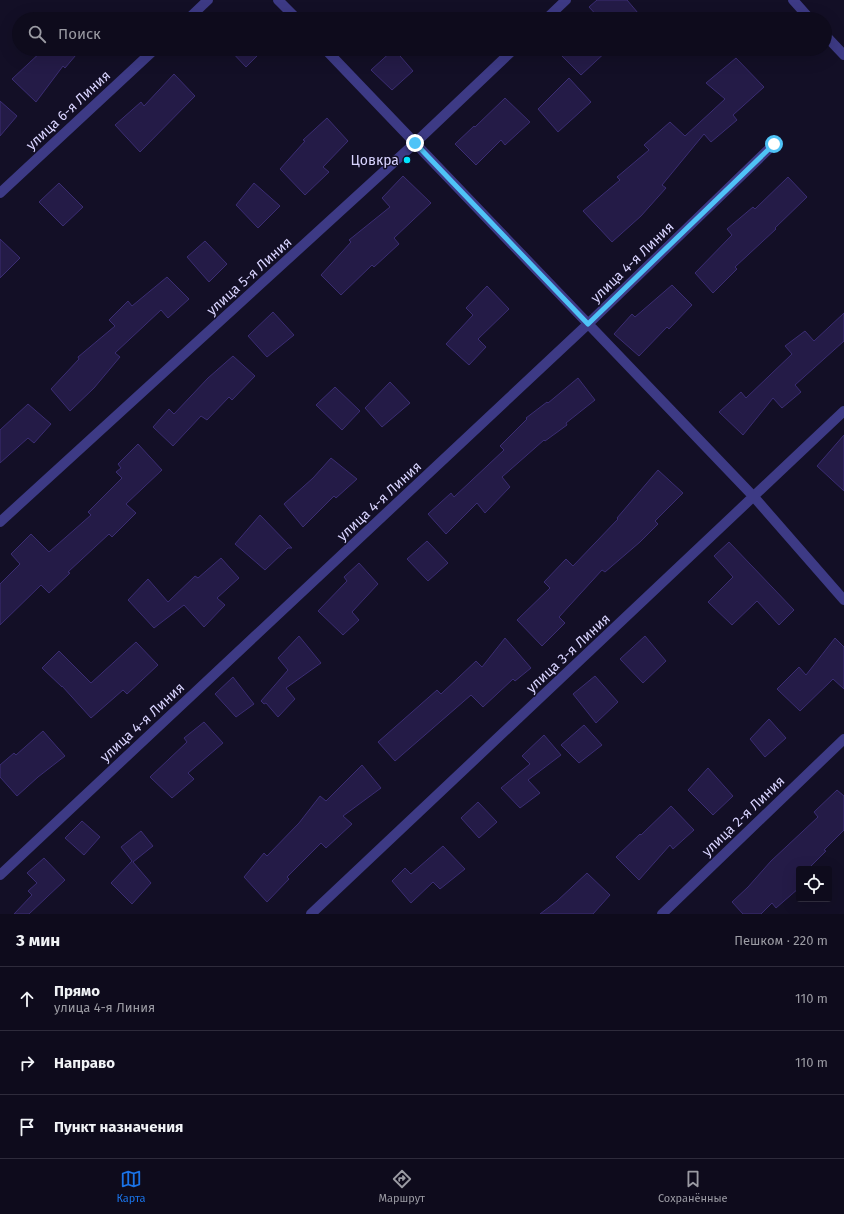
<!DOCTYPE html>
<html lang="ru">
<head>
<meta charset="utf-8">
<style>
  :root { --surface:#0e0b1c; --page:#1c1929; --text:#f1f3f6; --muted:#9b9ba3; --line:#2e2b3b; --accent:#1a73e8 }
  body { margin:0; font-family:"Fira Sans",sans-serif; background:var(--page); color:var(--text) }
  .controls { position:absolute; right:12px; bottom:12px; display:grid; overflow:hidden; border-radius:4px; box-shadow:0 4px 16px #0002 }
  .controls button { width:36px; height:36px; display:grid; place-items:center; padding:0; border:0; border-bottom:1px solid var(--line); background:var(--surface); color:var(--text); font:20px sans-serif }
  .stop { position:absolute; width:12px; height:12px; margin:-9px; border:3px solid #4fc3f7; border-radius:50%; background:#fff }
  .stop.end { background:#4fc3f7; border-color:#fff; box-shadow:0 1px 4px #0008 }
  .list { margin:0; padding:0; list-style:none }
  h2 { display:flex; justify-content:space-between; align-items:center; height:52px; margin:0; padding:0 16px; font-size:17px }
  h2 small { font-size:13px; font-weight:400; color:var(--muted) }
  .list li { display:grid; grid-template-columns:26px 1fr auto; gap:12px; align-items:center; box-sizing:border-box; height:64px; padding:0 16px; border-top:1px solid var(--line) }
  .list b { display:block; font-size:15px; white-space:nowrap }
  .list p { margin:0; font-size:13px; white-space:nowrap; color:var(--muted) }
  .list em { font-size:13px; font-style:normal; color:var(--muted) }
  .icon { flex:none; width:22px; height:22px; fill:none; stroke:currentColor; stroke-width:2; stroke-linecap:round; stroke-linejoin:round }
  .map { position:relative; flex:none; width:844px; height:914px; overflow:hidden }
  .search { position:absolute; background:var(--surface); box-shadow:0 4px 16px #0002; left:12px; right:12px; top:12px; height:44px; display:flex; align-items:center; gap:10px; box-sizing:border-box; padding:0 14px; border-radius:22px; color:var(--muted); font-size:15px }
  .sheet { height:244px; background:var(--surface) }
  nav { display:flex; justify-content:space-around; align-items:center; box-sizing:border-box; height:56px; border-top:1px solid var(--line); background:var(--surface); font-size:11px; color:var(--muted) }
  nav a { display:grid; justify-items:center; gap:2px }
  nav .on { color:var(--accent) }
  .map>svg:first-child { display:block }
  .building { fill:#241b47; stroke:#3b2d73 }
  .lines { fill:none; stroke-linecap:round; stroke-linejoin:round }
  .minor { stroke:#3d3a85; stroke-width:10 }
  .route { stroke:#4fc3f7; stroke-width:5 }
  .poi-dot { fill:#00e5ff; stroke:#130f26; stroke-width:1.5 }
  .labels { text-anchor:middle; stroke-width:3; stroke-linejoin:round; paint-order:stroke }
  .street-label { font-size:14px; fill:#d9d4ff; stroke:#130f26 }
  .poi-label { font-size:14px; fill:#d9d4ff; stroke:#130f26; text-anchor:end }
</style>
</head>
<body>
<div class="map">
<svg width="844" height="914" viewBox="0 0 844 914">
  <rect width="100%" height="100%" fill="#130f26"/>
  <path class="building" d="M597,0h30l11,13 -8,6h-30l-11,-12z
    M44,49h37l-16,19 -2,-2 -27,36 -24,-23z
    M229,49h35l-18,18z
    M394,49l19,22 -21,19 -21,-20z
    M555,49h54l-28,26z
    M736,58l28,29 -31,28 4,5 -26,22 -7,-8 -42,51 4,3 -25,28 -29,26 -29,-31 37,-31 -3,-3 32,-27 -5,-5 26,-23 15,14 40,-37 -19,-16z
    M174,74l21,22 -55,56 -25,-27 26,-23 3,4z
    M569,78l22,24 -33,30 -20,-23z
    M505,98l25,24 -25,23 -4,-5 -25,25 -21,-21 19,-18 1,1z
    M0,101l17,15 -17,20z
    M327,118l21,23 -25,26 6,5 -24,23 -25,-26 25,-28 -2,-1z
    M403,176l28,27 -37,35 5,6 -25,23 -2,-2 -31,30 -20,-20 30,-33 -2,-2 41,-33 -8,-9z
    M788,177l19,20 -32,31 1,1 -41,38 2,2 -24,24 -18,-20 37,-38 -5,-6 26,-22 2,2z
    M59,183l24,24 -20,19 -24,-24z
    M254,183l26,23 -22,22 -22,-23z
    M0,239l20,19 -20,20z
    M205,241l22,23 -18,18 -22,-25z
    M167,277l22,22 -21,19 -7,-8 -46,43 5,4 -26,31 -24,23 -19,-22 28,-30 -1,-2 37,-31 -6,-6 19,-19 4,5z
    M672,285l20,20 -23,24 -2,-2 -28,29 -25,-22 18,-20 3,3z
    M487,286l22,23 -31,30 8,8 -17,18 -23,-21 27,-29 -7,-7z
    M273,312l21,23 -27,22 -19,-21z
    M844,313v28l-49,44 6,7 -19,16 -9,-10 -30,37 -24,-23 22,-20 5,6 46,-44 -7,-8 20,-15 9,10z
    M233,356l22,20 -23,24 -3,-3 -22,23 -6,-4 -28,30 -20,-19 16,-18 5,5 34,-36z
    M578,378l17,22 -29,23 1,2 -22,16 -1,-1 -42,37 8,10 -25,26 -8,-10 -31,31 -18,-20 23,-21 3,4 50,-47 -4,-4 27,-27 -1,-1 21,-16 1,1z
    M390,382l20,21 -28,24 -17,-19z
    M335,387l25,24 -18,19 -26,-25z
    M28,404l23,20 -17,19 -6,-5 -28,25v-33z
    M844,435v56l-27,-25z
    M138,444l24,26 -36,34 10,9 -24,24 -3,-3 -41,38 2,1 -21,20 -8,-8 -41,40v-41l20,-20 -9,-10 20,-20 18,18 42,-37 -3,-3 34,-34 -6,-6 5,-4 -3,-4z
    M331,458l26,21 -21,19 -2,-2 -31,31 -19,-23 29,-26z
    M658,470l25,23 -28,28 3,3 -18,18 -35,30 -3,-2 -43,47 6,6 -23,23 -25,-26 33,-32 -6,-6 22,-23 7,7 45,-47 -1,-1z
    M260,515l32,33h-4l-23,22 -30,-26z
    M427,541l21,22 -20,18 -21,-22z
    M729,542l65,68 -15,15 -22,-24 -25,24 -24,-23 25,-25 -19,-21z
    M221,558l18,20 -22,20 8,7 -21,22 -20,-22 -30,23 -26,-28 20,-21 20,23 27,-26 3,2z
    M359,563l19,21 -26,28 7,8 -16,15 -25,-24 29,-30 -3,-4z
    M299,636l22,27 -35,25 9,11 -17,18 -12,-14 -2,1 -3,-3 27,-31 -10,-12z
    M645,636l21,25 -23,22 -23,-24z
    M505,638l26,30 -16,13 -2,-2 -30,28 -12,-12 -76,66 -17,-19 59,-52 4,4 35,-33 6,6z
    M835,638l9,9v42l-11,-10 -33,32 -23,-22 22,-22 7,8z
    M136,642l22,23 -31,29 -4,-4 -32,28 -29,-32v1l-20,-19 17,-17 32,32z
    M595,676l23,26 -22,21 -23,-29z
    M233,677l21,27 -18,13 -21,-23z
    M769,719l17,19 -21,19 -15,-18z
    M204,722l19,21 -35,30 6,6 -22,19 -22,-21 37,-35 -3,-4z
    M584,725l18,20 -23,18 -18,-18z
    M43,731l22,25 -27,21 -21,19 -17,-19v-12l14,-12 2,2z
    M544,735l17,20 -33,25 12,13 -20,15 -19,-20 29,-24 -8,-8z
    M362,765l19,23 -38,28 9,8 -26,24 -5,-5 -34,34 2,2 -22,23 -23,-25 20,-24 3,3 32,-33 21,-27 6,5z
    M708,768l25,28 -20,19 -25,-25z
    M837,790l7,6v34l-20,20 2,1 -18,18h-9v19l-23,20 -4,-5 -11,11h-18l-11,-12 16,-15 23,-26 47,-44 -4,-5z
    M478,802l19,20 -18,16 -18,-20z
    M671,806l23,24 -21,19 -3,-4 -31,35 -23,-23 24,-23 1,1z
    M82,821l18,16 -16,18 -19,-17z
    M141,831l12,15 -20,16 18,21 -19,21 -21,-21 21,-22 -11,-14z
    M443,846l22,23 -25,20 -7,-7 -22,21 -19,-22 13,-13 6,6z
    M44,858l21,22 -36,34h-15l18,-19 -4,-4 9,-8 -10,-10z
    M587,873l23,22 -17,19h-53l17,-13z"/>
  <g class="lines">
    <path class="minor" d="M278,0l19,19
      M793,0l17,19
      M188,19l20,-19
      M546,19l20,-19
      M825,35l19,20
      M325,49l429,448 90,103
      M0,193l155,-144
      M0,522l415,-379 99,-94
      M0,875l588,-551 186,-180
      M311,914l533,-503
      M662,914l182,-175"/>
  </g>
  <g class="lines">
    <path class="route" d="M415,143l173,181 186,-180"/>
  </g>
  <circle class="poi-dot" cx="407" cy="160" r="4"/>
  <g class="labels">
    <g class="street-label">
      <text transform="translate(68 110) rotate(-43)" y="5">улица 6-я Линия</text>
      <text transform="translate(632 262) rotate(-44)" y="5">улица 4-я Линия</text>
      <text transform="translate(249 276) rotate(-42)" y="5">улица 5-я Линия</text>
      <text transform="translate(379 501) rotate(-43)" y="5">улица 4-я Линия</text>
      <text transform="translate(568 653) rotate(-43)" y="5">улица 3-я Линия</text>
      <text transform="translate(142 722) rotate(-43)" y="5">улица 4-я Линия</text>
      <text transform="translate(743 816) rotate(-44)" y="5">улица 2-я Линия</text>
    </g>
    <g class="poi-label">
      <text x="399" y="165">Цовкра</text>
    </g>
  </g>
</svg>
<div class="controls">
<button><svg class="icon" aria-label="locate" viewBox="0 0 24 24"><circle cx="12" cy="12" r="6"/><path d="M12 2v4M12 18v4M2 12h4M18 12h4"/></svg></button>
</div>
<div class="stop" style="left:774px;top:144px"></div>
<div class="stop end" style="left:415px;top:143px"></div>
<div class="search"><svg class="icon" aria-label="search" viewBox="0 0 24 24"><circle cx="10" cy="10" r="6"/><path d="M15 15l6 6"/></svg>Поиск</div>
</div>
<section class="sheet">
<h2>3 мин<small>Пешком · 220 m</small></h2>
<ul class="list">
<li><svg class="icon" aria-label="ahead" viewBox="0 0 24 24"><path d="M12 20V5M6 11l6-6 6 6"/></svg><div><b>Прямо</b><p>улица 4-я Линия</p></div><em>110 m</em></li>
<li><svg class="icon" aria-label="right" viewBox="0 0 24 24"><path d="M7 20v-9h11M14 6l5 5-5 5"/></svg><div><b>Направо</b></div><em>110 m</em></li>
<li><svg class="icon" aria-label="arrive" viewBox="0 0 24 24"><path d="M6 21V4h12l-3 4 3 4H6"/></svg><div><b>Пункт назначения</b></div></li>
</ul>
</section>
<nav>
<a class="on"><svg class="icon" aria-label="map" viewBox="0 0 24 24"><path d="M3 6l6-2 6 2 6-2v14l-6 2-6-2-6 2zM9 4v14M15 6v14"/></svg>Карта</a>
<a><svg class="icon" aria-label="directions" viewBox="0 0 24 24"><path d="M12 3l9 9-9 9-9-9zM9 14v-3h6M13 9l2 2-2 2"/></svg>Маршрут</a>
<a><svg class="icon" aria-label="saved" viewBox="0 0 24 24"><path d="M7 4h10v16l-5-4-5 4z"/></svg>Сохранённые</a>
</nav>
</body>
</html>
